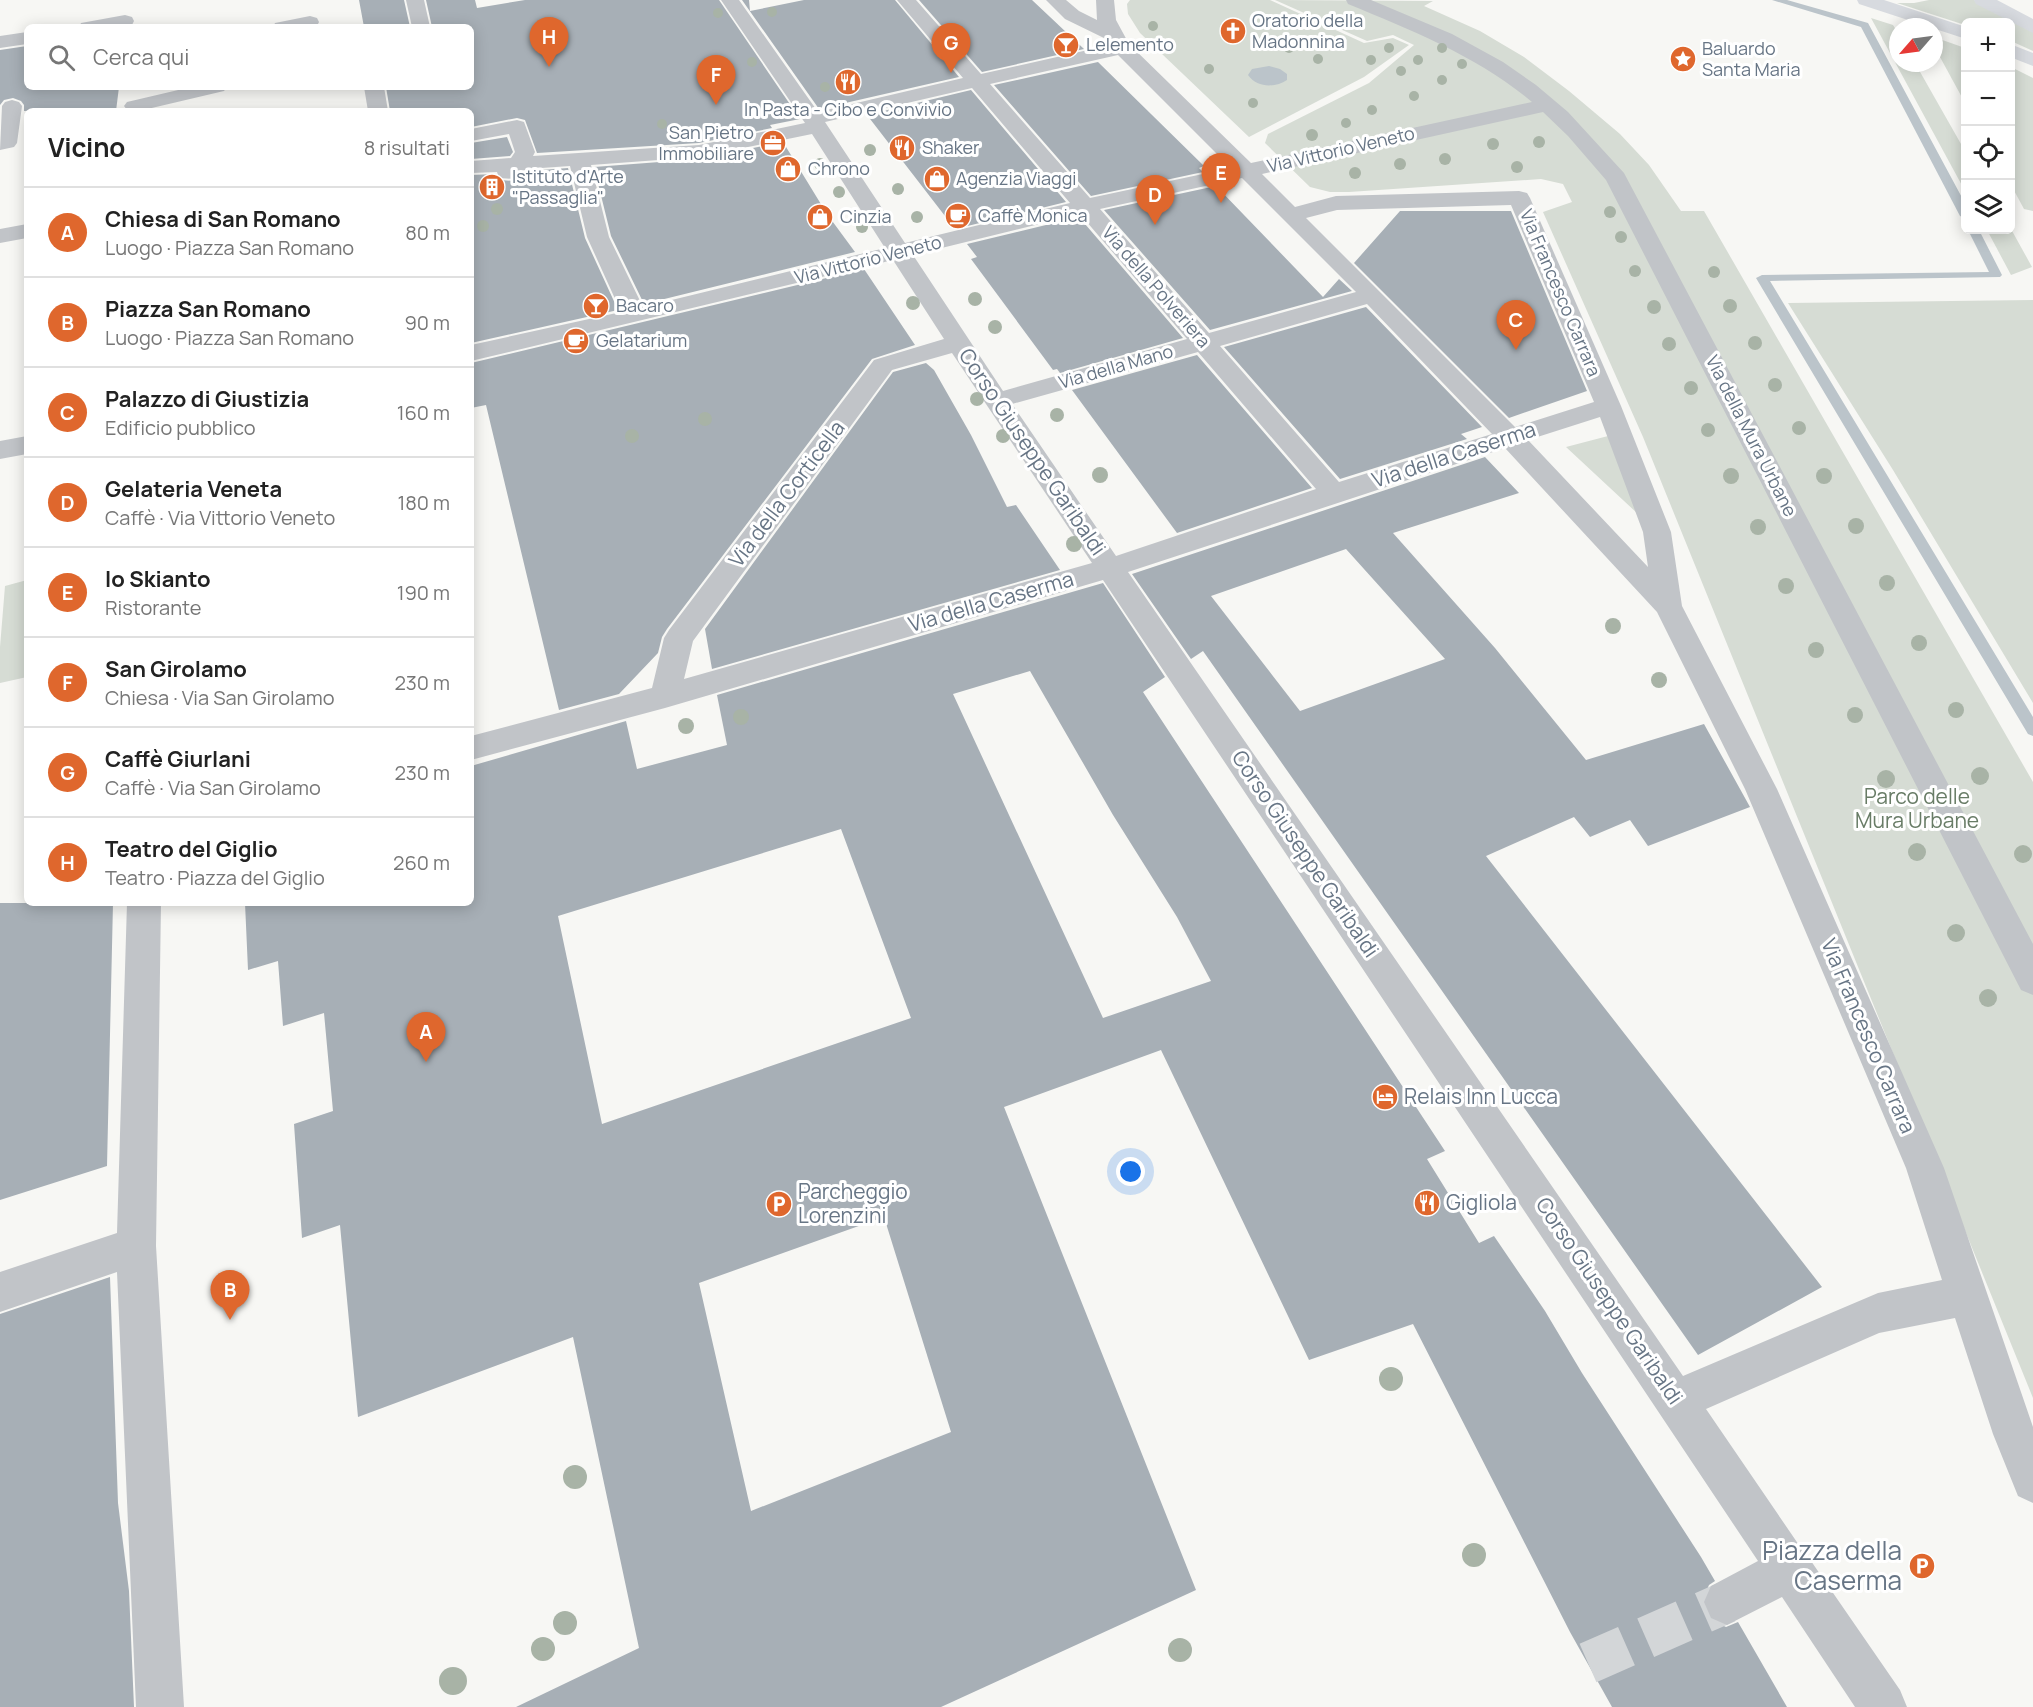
<!DOCTYPE html>
<html lang="it">
<head>
<meta charset="utf-8">
<style>
  :root { --surface:#fff; --page:#f2f2f2; --text:#222; --muted:#767676; --line:#e0e0e0; --accent:#df672d }
  body { margin:0; font-family:Manrope,sans-serif; background:var(--page); color:var(--text) }
  .controls { position:absolute; right:18px; top:18px; display:grid; overflow:hidden; border-radius:9px; box-shadow:0 3px 15px #0003 }
  .controls button { width:54px; height:54px; display:grid; place-items:center; padding:0; border:0; border-bottom:2px solid var(--line); background:var(--surface); color:var(--text); font:30px sans-serif }
  .compass { position:absolute; left:1889px; top:18px; width:54px; height:54px; border-radius:50%; background:var(--surface); box-shadow:0 3px 15px #0003; rotate:242deg }
  .you { position:absolute; left:1131px; top:1172px; width:21px; height:21px; margin:-15px; border:4px solid #fff; border-radius:50%; background:#1a73e8; box-shadow:0 0 0 9px #1a73e833 }
  .badge { display:grid; place-items:center; width:39px; height:39px; border-radius:50%; background:var(--accent); color:#fff; font-size:20px; font-weight:700 }
  .pin { position:absolute; translate:-50% -50px; filter:drop-shadow(0 2px 3px #0008) }
  .pin::after { content:''; position:absolute; top:32px; width:21px; height:18px; background:inherit; clip-path:polygon(0 0,100% 0,50% 100%) }
  .list { margin:0; padding:0; list-style:none }
  h2 { display:flex; justify-content:space-between; align-items:center; height:78px; margin:0; padding:0 24px; font-size:26px }
  h2 small { font-size:20px; font-weight:400; color:var(--muted) }
  .list li { display:grid; grid-template-columns:39px 1fr auto; gap:18px; align-items:center; box-sizing:border-box; height:90px; padding:0 24px; border-top:2px solid var(--line) }
  .list b { display:block; font-size:22px; white-space:nowrap }
  .list p { margin:0; font-size:20px; white-space:nowrap; color:var(--muted) }
  .list em { font-size:20px; font-style:normal; color:var(--muted) }
  .icon { flex:none; width:33px; height:33px; fill:none; stroke:currentColor; stroke-width:2; stroke-linecap:round; stroke-linejoin:round }
  .map { position:relative; flex:none; width:2033px; height:1707px; overflow:hidden }
  .search { position:absolute; background:var(--surface); box-shadow:0 3px 15px #0003; left:24px; top:24px; width:450px; height:66px; display:flex; align-items:center; gap:15px; box-sizing:border-box; padding:0 21px; border-radius:9px; color:var(--muted); font-size:22px }
  .panel { position:absolute; background:var(--surface); box-shadow:0 3px 15px #0003; left:24px; top:108px; width:450px; height:798px; border-radius:9px }
  .map>svg:first-child { display:block }
  .green { fill:#d6dcd4 }
  .water { fill:#bbc4ca }
  .lines { fill:none; stroke-linecap:round; stroke-linejoin:round }
  .stream { fill:#bbc4ca; fill-rule:evenodd }
  .building { fill:#a7afb6; fill-rule:evenodd }
  .minor-tunnel { stroke:#d3d6d8; stroke-width:42; stroke-dasharray:42 21; stroke-linecap:butt }
  .minor { fill:#c1c4c8; fill-rule:evenodd }
  .major { fill:#d7dadf; fill-rule:evenodd }
  .tree { fill:#a8b3a6 }
  .labels { text-anchor:middle; stroke-width:6; stroke-linejoin:round; paint-order:stroke }
  .far-poi-label { font-size:18px; fill:#677585; stroke:#fff; text-anchor:start }
  .far-street-label { font-size:18px; fill:#677585; stroke:#fff }
  .street-label { font-size:21px; fill:#677585; stroke:#fff }
  .park-label { font-size:21px; fill:#687c66; stroke:#fff }
  .poi-label { font-size:21px; fill:#677585; stroke:#fff; text-anchor:start }
  .near-poi-label { font-size:26px; fill:#677585; stroke:#fff; text-anchor:end }
</style>
</head>
<body>
<div class="map">
<svg width="2033" height="1707" viewBox="0 0 2033 1707">
  <rect width="100%" height="100%" fill="#f7f7f4"/>
  <path class="green" d="M1130,0h140l94,43 29,-5 16,7 -45,32 -115,60 -109,-104 -12,-19 -1,-10z
    M1275,0l158,1 -9,5 56,25 44,26 45,34 51,43 29,31 32,46h23l329,571v616l-390,-961 -100,-225 29,-10 -9,-18 -22,-5 -192,13h-19l-20,-5 -45,-44 3,-9 101,-51 45,-38 -21,-10 -26,6z
    M1929,0h45l59,32v19l-22,-10 -1,-19h-44l-1,3 -68,-22h17z
    M1871,18l22,7 5,8v30h17l50,88v40z
    M1934,37l31,11v55l-31,-57z
    M2011,67l22,11v133l-9,-2 -13,-24z
    M2011,229l21,38 -21,8 -24,-45z
    M2033,300v403l-140,-233 -105,-167z
    M1608,436l30,78 -72,-67z
    M27,580v97l-27,6v-36l5,-61z"/>
  <path class="water" d="M1269,66l11,3 7,5v6c-12,8 -30,8 -39,-5l4,-6z"/>
  <g class="lines">
    <path class="stream" d="M1772,0h15l81,23 98,182v14l-6,-3 -99,-189z
      M1968,230h11l23,45 -2,2 -230,4 263,436v19l-5,-2 -272,-456 6,-3 227,-3z"/>
  </g>
  <path class="building" d="M359,0h45l6,27h-46z
    M426,0h49l2,8 48,-8h194l81,119 -30,6 2,3 -73,15 -162,10 -12,-33 -8,-2 -46,9v-16h-81l-4,-24h85v-60h-39z
    M742,0h7l1,11 54,-11h91l64,77 -140,32z
    M919,0h113l52,49 -102,23z
    M27,46v41h92l-3,24h-92v-6l-3,-4 -8,-3 -9,2 -4,5v-55z
    M1098,62l106,104 -5,2 4,4 -112,24 -97,-111z
    M971,90l95,112 -111,27 -88,-114z
    M507,137l6,15 -3,4 -39,3v-16z
    M783,142l44,72 28,38 -211,52 -33,-68 -17,-69 105,-8z
    M568,168l17,70 33,72 -147,33v-168l24,-1 4,6 15,1 10,-2 4,-8z
    M1216,186l107,111 16,-18 13,12 -142,39 -106,-120z
    M1400,211h111l76,180 -78,27 -155,-155z
    M1079,217l104,121 -123,35 -3,-4 -4,1 -82,-111 6,-2 -10,-13z
    M864,269l51,76 -43,14 -205,270 -5,8 -4,16 -39,41 -60,16 -73,-305 -15,3v-45z
    M1366,307l116,120 -21,7 6,5 -127,40 -116,-132z
    M1197,355l115,133 -135,45 -105,-143z
    M926,363l8,7 37,65 36,72 9,-2 44,65 -348,99 -7,-40 188,-257z
    M1485,457l34,36 -126,40 102,115 91,112 118,-36 46,83 -102,39 -18,-26 -40,17 -16,-20 -88,39 336,431 -124,68 -495,-704 -12,8 -59,-85zM1346,549l99,110 -145,52 -89,-115z
    M1103,583l62,94 -22,15 302,459 -18,8 52,84 15,-7 51,75 37,62 119,184 14,24 -6,4 -7,16 7,18 17,8 12,-5 49,85h-175l-42,-75 -157,-308 -104,36 -148,-310 -157,57 192,483 -255,117h-425l123,-59 -66,-311 -215,80 -18,-192 -38,13 -8,-114 39,-13 -9,-98 -41,13 -5,-65 -30,9 -3,-67h226v-137l155,-45 11,48 90,-24 -10,-50zM1030,671l83,144 64,102 34,64 -108,37 -150,-324zM841,829l70,189 -309,106 -44,-208zM884,1217l67,215 -200,79 -52,-228z
    M0,903h113l-6,263 -107,34z
    M110,1277l8,226 11,88 5,116h-134v-393z"/>
  <g class="lines">
    <path class="minor-tunnel" d="M1588,1663l139,-61"/>
    <path class="minor" d="M406,0h18l6,27h-18z
      M721,0h18l79,112 145,-34 -66,-78h19l65,74 129,-29 -4,-6 -41,-20 -19,-19h20l13,11 18,9 -1,-20h18l2,20 13,24 122,119 281,-61c-55,-46 -119,-71 -184,-98l-2,-4h25l81,34 51,28 33,23 32,27 56,61 409,771v51l-12,-5 -415,-810 -38,-44 -25,-24 -281,62 33,33 41,-11 183,-5 8,2 3,5 91,208 50,126 11,74 95,183 167,379 89,259v76l-15,-7 -25,-62 -38,-116 -76,15 -173,76 97,142 4,1 4,9 89,129 7,17h-52l-73,-110 -55,28 -16,-7 -7,-16 7,-16 47,-25 -655,-981 -438,128 -194,52v-24l181,-48 12,-50 5,-8 205,-270 70,-21 -51,-79 -422,101v-16l150,-33 -34,-75 -17,-71 -43,3 -5,9 -8,1 -15,-1 -2,-6 -26,1v-12l40,-3 4,-6 -6,-18 -38,7v-12l46,-9 7,2 11,30 -2,4 166,-11 106,-22zM1118,55l113,113 -141,30 -100,-114zM972,88l98,115 -165,40 -80,-121zM812,134l73,114 -242,59 -34,-70 -18,-72 108,-8zM1242,178l114,114 -147,41 -109,-124zM1511,205l83,197 -79,25 -209,-209 31,-8zM1080,214l107,125 -184,52 -90,-136zM1367,304l125,130 -153,48 -119,-136zM1198,352l118,137 -200,67 -104,-152zM952,353l140,210 -408,116 9,-38 199,-271zM1600,417l43,115 5,35 -120,-127zM1505,448l152,164 88,177 161,379 36,112 -64,13 -195,83 -555,-804z
      M125,15l7,2 2,4 -2,4 -53,2 2,-4z
      M310,16l7,2 2,4 -2,4 -44,1 2,-4z
      M27,32v12l-27,4v-12z
      M191,87h36l-3,4 -85,20 -12,-1 -3,-4 3,-4z
      M364,87h20l4,24h-20z
      M12,100l7,2 3,4 -5,37 -3,4 -14,3 2,-44 3,-4z
      M27,224v14l-27,5v-14z
      M27,436v18l-27,5v-18z
      M127,903h34l-5,343 28,461h-48l-19,-435 -117,40v-40l117,-39z"/>
    <path class="major" d="M1857,0h27l82,27v12l-107,-35z
      M1974,0h23l36,19v14l-57,-29z
      M2010,44l23,9v13l-23,-9z"/>
  </g>
  <g class="tree">
    <circle cx="772" cy="12" r="5"/>
    <circle cx="718" cy="13" r="5"/>
    <circle cx="1153" cy="26" r="5"/>
    <circle cx="1289" cy="48" r="5"/>
    <circle cx="1389" cy="48" r="5"/>
    <circle cx="1442" cy="48" r="5"/>
    <circle cx="1318" cy="59" r="5"/>
    <circle cx="1371" cy="60" r="5"/>
    <circle cx="1418" cy="60" r="5"/>
    <circle cx="752" cy="62" r="5"/>
    <circle cx="1462" cy="64" r="5"/>
    <circle cx="1209" cy="69" r="5"/>
    <circle cx="1401" cy="71" r="5"/>
    <circle cx="1442" cy="80" r="5"/>
    <circle cx="825" cy="87" r="5"/>
    <circle cx="1414" cy="96" r="5"/>
    <circle cx="1253" cy="103" r="5"/>
    <circle cx="1372" cy="110" r="5"/>
    <circle cx="1346" cy="123" r="5"/>
    <circle cx="662" cy="124" r="5"/>
    <circle cx="1312" cy="135" r="6"/>
    <circle cx="1539" cy="142" r="6"/>
    <circle cx="1493" cy="144" r="6"/>
    <circle cx="870" cy="150" r="6"/>
    <circle cx="1445" cy="159" r="6"/>
    <circle cx="820" cy="164" r="6"/>
    <circle cx="1400" cy="164" r="6"/>
    <circle cx="1517" cy="167" r="6"/>
    <circle cx="1355" cy="173" r="6"/>
    <circle cx="898" cy="189" r="6"/>
    <circle cx="839" cy="192" r="6"/>
    <circle cx="497" cy="209" r="6"/>
    <circle cx="1610" cy="212" r="6"/>
    <circle cx="917" cy="217" r="6"/>
    <circle cx="483" cy="226" r="6"/>
    <circle cx="862" cy="227" r="6"/>
    <circle cx="1621" cy="237" r="6"/>
    <circle cx="1635" cy="271" r="6"/>
    <circle cx="1714" cy="272" r="6"/>
    <circle cx="975" cy="299" r="7"/>
    <circle cx="913" cy="303" r="7"/>
    <circle cx="1730" cy="306" r="7"/>
    <circle cx="1654" cy="307" r="7"/>
    <circle cx="995" cy="327" r="7"/>
    <circle cx="1755" cy="343" r="7"/>
    <circle cx="1669" cy="344" r="7"/>
    <circle cx="1775" cy="385" r="7"/>
    <circle cx="1691" cy="388" r="7"/>
    <circle cx="977" cy="399" r="7"/>
    <circle cx="1057" cy="415" r="7"/>
    <circle cx="705" cy="419" r="7"/>
    <circle cx="1799" cy="428" r="7"/>
    <circle cx="1708" cy="430" r="7"/>
    <circle cx="632" cy="436" r="7"/>
    <circle cx="1003" cy="436" r="7"/>
    <circle cx="1100" cy="475" r="8"/>
    <circle cx="1731" cy="476" r="8"/>
    <circle cx="1824" cy="476" r="8"/>
    <circle cx="1856" cy="526" r="8"/>
    <circle cx="1758" cy="527" r="8"/>
    <circle cx="1074" cy="544" r="8"/>
    <circle cx="1887" cy="583" r="8"/>
    <circle cx="1786" cy="586" r="8"/>
    <circle cx="1613" cy="626" r="8"/>
    <circle cx="1919" cy="643" r="8"/>
    <circle cx="1816" cy="650" r="8"/>
    <circle cx="1659" cy="680" r="8"/>
    <circle cx="1956" cy="710" r="8"/>
    <circle cx="1855" cy="715" r="8"/>
    <circle cx="741" cy="717" r="8"/>
    <circle cx="686" cy="726" r="8"/>
    <circle cx="1980" cy="776" r="9"/>
    <circle cx="1886" cy="779" r="9"/>
    <circle cx="1917" cy="852" r="9"/>
    <circle cx="2023" cy="854" r="9"/>
    <circle cx="1956" cy="933" r="9"/>
    <circle cx="1988" cy="998" r="9"/>
    <circle cx="1391" cy="1379" r="12"/>
    <circle cx="575" cy="1477" r="12"/>
    <circle cx="1474" cy="1555" r="12"/>
    <circle cx="565" cy="1623" r="12"/>
    <circle cx="543" cy="1649" r="12"/>
    <circle cx="1180" cy="1650" r="12"/>
    <circle cx="453" cy="1681" r="14"/>
  </g>
  <defs>
    <symbol id="church-disc" viewBox="-11 -11 22 22"><circle r="9.5" fill="#df672d" stroke="#fff"/><path d="M-1.2-6h2.4v3.5h3.3v2.4h-3.3V6h-2.4V-.1h-3.3v-2.4h3.3Z" fill="#fff"/></symbol>
    <symbol id="bar-disc" viewBox="-11 -11 22 22"><circle r="9.5" fill="#df672d" stroke="#fff"/><path d="M-6-5H6L.8 .8V4.5H3.5V6h-7V4.5H-.8V.8Z" fill="#fff"/></symbol>
    <symbol id="sight-disc" viewBox="-11 -11 22 22"><circle r="9.5" fill="#df672d" stroke="#fff"/><path d="M0-6L1.8-2.2L6-1.7L2.9 1.2L3.7 5.4L0 3.3L-3.7 5.4L-2.9 1.2L-6-1.7L-1.8-2.2Z" fill="#fff"/></symbol>
    <symbol id="restaurant-disc" viewBox="-11 -11 22 22"><circle r="9.5" fill="#df672d" stroke="#fff"/><path d="M-5-6h1v4h1v-4h1v4h1v-4h1v5L-1.5 .5V6h-2V.5L-5-1ZM5-6V6H3V1.5H1.5Q1.5-4 5-6Z" fill="#fff"/></symbol>
    <symbol id="office-disc" viewBox="-11 -11 22 22"><circle r="9.5" fill="#df672d" stroke="#fff"/><path d="M-6-3h4V-5.5h4V-3h4V5H-6ZM-1-4.5V-3h2v-1.5ZM-6 0V1H6V0Z" fill="#fff"/></symbol>
    <symbol id="shop-disc" viewBox="-11 -11 22 22"><circle r="9.5" fill="#df672d" stroke="#fff"/><path d="M-5-2.5h2.3a2.7 3.5 0 0 1 5.4 0H5L5.5 6h-11ZM-1.5-2.5h3a1.5 2.3 0 0 0-3 0Z" fill="#fff"/></symbol>
    <symbol id="building-disc" viewBox="-11 -11 22 22"><circle r="9.5" fill="#df672d" stroke="#fff"/><path d="M-4-6H4V6H1V3H-1V6H-4ZM-2.5-4.3h1.7v1.8h-1.7ZM.8-4.3h1.7v1.8H.8ZM-2.5-1h1.7V.8h-1.7ZM.8-1h1.7V.8H.8Z" fill="#fff"/></symbol>
    <symbol id="cafe-disc" viewBox="-11 -11 22 22"><circle r="9.5" fill="#df672d" stroke="#fff"/><path d="M-5.5-4.5H6V0H3Q3 3.5 0 3.5H-2.5Q-5.5 3.5-5.5 0ZM3-3.2v2h1.7v-2ZM-6 4.5H4V6H-6Z" fill="#fff"/></symbol>
    <symbol id="hotel-disc" viewBox="-11 -11 22 22"><circle r="9.5" fill="#df672d" stroke="#fff"/><path d="M-6-4.5h1.5V1H6V5H4.5V3h-9V5H-6ZM-4 0a1.8 1.8 0 1 1 3.6 0ZM.5 0V-2.5h3Q6-2.5 6 0Z" fill="#fff"/></symbol>
    <symbol id="parking-disc" viewBox="-11 -11 22 22"><circle r="9.5" fill="#df672d" stroke="#fff"/><path d="M-3.5-5.5H1a3.5 3.5 0 0 1 0 7H-1V5.5H-3.5ZM-1-3.4V-.6H.8a1.4 1.4 0 0 0 0-2.8Z" fill="#fff"/></symbol>
  </defs>
  <g fill-rule="evenodd">
    <use href="#church-disc" x="1218" y="16" width="30" height="30"/>
    <use href="#bar-disc" x="1051" y="30" width="30" height="30"/>
    <use href="#sight-disc" x="1668" y="44" width="30" height="30"/>
    <use href="#restaurant-disc" x="833" y="67" width="30" height="30"/>
    <use href="#office-disc" x="758" y="128" width="30" height="30"/>
    <use href="#restaurant-disc" x="887" y="133" width="30" height="30"/>
    <use href="#shop-disc" x="773" y="154" width="30" height="30"/>
    <use href="#shop-disc" x="922" y="164" width="30" height="30"/>
    <use href="#building-disc" x="477" y="172" width="30" height="30"/>
    <use href="#cafe-disc" x="943" y="201" width="30" height="30"/>
    <use href="#shop-disc" x="805" y="202" width="30" height="30"/>
    <use href="#bar-disc" x="581" y="291" width="30" height="30"/>
    <use href="#cafe-disc" x="561" y="326" width="30" height="30"/>
    <use href="#hotel-disc" x="1370" y="1082" width="30" height="30"/>
    <use href="#restaurant-disc" x="1412" y="1188" width="30" height="30"/>
    <use href="#parking-disc" x="764" y="1189" width="30" height="30"/>
    <use href="#parking-disc" x="1907" y="1551" width="30" height="30"/>
  </g>
  <g class="labels">
    <g class="far-poi-label">
      <text x="1252" y="27">Oratorio della<tspan x="1252" dy="21">Madonnina</tspan></text>
      <text x="1086" y="51">Lelemento</text>
      <text x="1702" y="55">Baluardo<tspan x="1702" dy="21">Santa Maria</tspan></text>
      <text x="848" y="116" text-anchor="middle">In Pasta - Cibo e Convivio</text>
      <text x="754" y="139" text-anchor="end">San Pietro<tspan x="754" dy="21">Immobiliare</tspan></text>
      <text x="922" y="154">Shaker</text>
      <text x="808" y="175">Chrono</text>
      <text x="512" y="183">Istituto d'Arte<tspan x="512" dy="21">"Passaglia"</tspan></text>
      <text x="956" y="185">Agenzia Viaggi</text>
      <text x="978" y="222">Caffè Monica</text>
      <text x="840" y="223">Cinzia</text>
      <text x="616" y="312">Bacaro</text>
      <text x="596" y="347">Gelatarium</text>
    </g>
    <g class="far-street-label">
      <text transform="translate(1341 150) rotate(-13)" y="6">Via Vittorio Veneto</text>
      <text transform="translate(868 260) rotate(-14)" y="6">Via Vittorio Veneto</text>
      <text transform="translate(1156 287) rotate(49)" y="6">Via della Polveriera</text>
      <text transform="translate(1560 293) rotate(67)" y="6">Via Francesco Carrara</text>
      <text transform="translate(1116 367) rotate(-16)" y="6">Via della Mano</text>
      <text transform="translate(1751 436) rotate(63)" y="6">Via della Mura Urbane</text>
    </g>
    <g class="street-label">
      <text transform="translate(1032 452) rotate(56)" y="7">Corso Giuseppe Garibaldi</text>
      <text transform="translate(1454 455) rotate(-18)" y="7">Via della Caserma</text>
      <text transform="translate(787 494) rotate(-53)" y="7">Via della Corticella</text>
      <text transform="translate(991 602) rotate(-16)" y="7">Via della Caserma</text>
      <text transform="translate(1305 854) rotate(56)" y="7">Corso Giuseppe Garibaldi</text>
      <text transform="translate(1868 1036) rotate(67)" y="7">Via Francesco Carrara</text>
      <text transform="translate(1609 1301) rotate(56)" y="7">Corso Giuseppe Garibaldi</text>
    </g>
    <g class="park-label">
      <text x="1917" y="804">Parco delle<tspan x="1917" dy="24">Mura Urbane</tspan></text>
    </g>
    <g class="poi-label">
      <text x="1404" y="1104">Relais Inn Lucca</text>
      <text x="798" y="1199">Parcheggio<tspan x="798" dy="24">Lorenzini</tspan></text>
      <text x="1446" y="1210">Gigliola</text>
    </g>
    <g class="near-poi-label">
      <text x="1902" y="1560">Piazza della<tspan x="1902" dy="30">Caserma</tspan></text>
    </g>
  </g>
</svg>
<div class="controls">
<button>+</button>
<button>−</button>
<button><svg class="icon" aria-label="locate" viewBox="0 0 24 24"><circle cx="12" cy="12" r="6"/><path d="M12 2v4M12 18v4M2 12h4M18 12h4"/></svg></button>
<button><svg class="icon" aria-label="layers" viewBox="0 0 24 24"><path d="M12 4l9 5-9 5-9-5zM3 14l9 5 9-5"/></svg></button>
</div>
<svg class="compass" viewBox="-18 -18 36 36"><path d="M0-13l5 13h-10z" fill="#e53935"/><path d="M0 13l5-13h-10z" fill="#767676"/></svg>
<div class="you"></div>
<div class="pin badge" style="left:426px;top:1062px">A</div>
<div class="pin badge" style="left:230px;top:1320px">B</div>
<div class="pin badge" style="left:1516px;top:350px">C</div>
<div class="pin badge" style="left:1155px;top:225px">D</div>
<div class="pin badge" style="left:1221px;top:203px">E</div>
<div class="pin badge" style="left:716px;top:105px">F</div>
<div class="pin badge" style="left:951px;top:73px">G</div>
<div class="pin badge" style="left:549px;top:67px">H</div>
<div class="search"><svg class="icon" aria-label="search" viewBox="0 0 24 24"><circle cx="10" cy="10" r="6"/><path d="M15 15l6 6"/></svg>Cerca qui</div>
<section class="panel">
<h2>Vicino<small>8 risultati</small></h2>
<ul class="list">
<li><span class="badge">A</span><div><b>Chiesa di San Romano</b><p>Luogo · Piazza San Romano</p></div><em>80 m</em></li>
<li><span class="badge">B</span><div><b>Piazza San Romano</b><p>Luogo · Piazza San Romano</p></div><em>90 m</em></li>
<li><span class="badge">C</span><div><b>Palazzo di Giustizia</b><p>Edificio pubblico</p></div><em>160 m</em></li>
<li><span class="badge">D</span><div><b>Gelateria Veneta</b><p>Caffè · Via Vittorio Veneto</p></div><em>180 m</em></li>
<li><span class="badge">E</span><div><b>lo Skianto</b><p>Ristorante</p></div><em>190 m</em></li>
<li><span class="badge">F</span><div><b>San Girolamo</b><p>Chiesa · Via San Girolamo</p></div><em>230 m</em></li>
<li><span class="badge">G</span><div><b>Caffè Giurlani</b><p>Caffè · Via San Girolamo</p></div><em>230 m</em></li>
<li><span class="badge">H</span><div><b>Teatro del Giglio</b><p>Teatro · Piazza del Giglio</p></div><em>260 m</em></li>
</ul>
</section>
</div>
</body>
</html>
